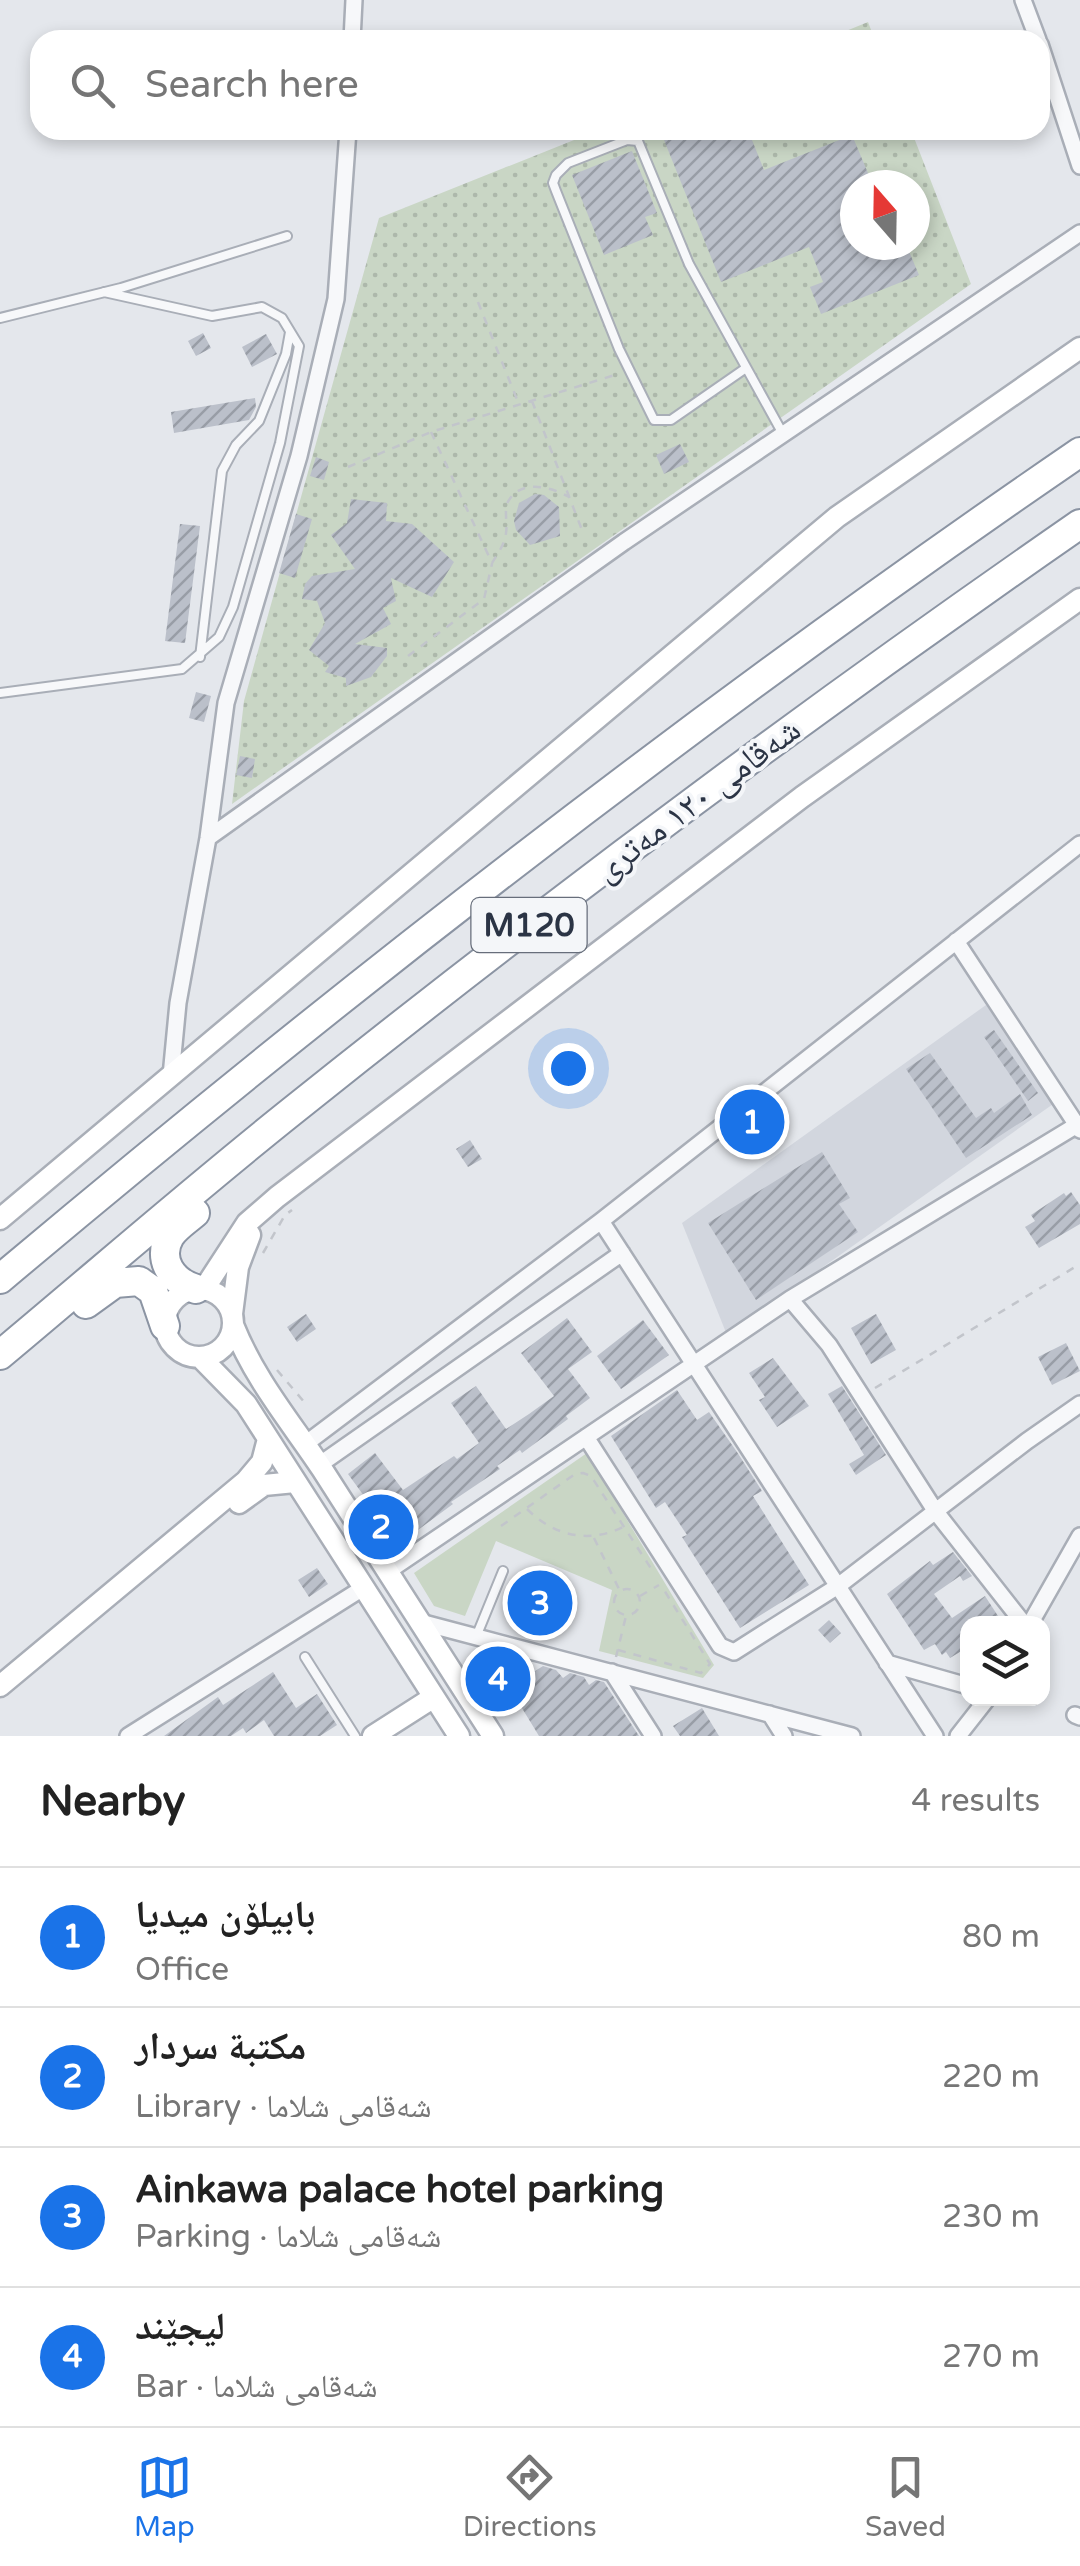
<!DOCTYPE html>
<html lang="en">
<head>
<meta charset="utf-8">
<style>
  :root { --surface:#fff; --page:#f6f6f6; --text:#222; --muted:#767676; --line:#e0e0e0; --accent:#1a73e8 }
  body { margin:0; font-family:"Varela Round","Noto Naskh Arabic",sans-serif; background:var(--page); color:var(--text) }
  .controls { position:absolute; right:30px; bottom:30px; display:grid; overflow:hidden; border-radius:20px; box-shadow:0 5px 15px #0003 }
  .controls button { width:90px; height:90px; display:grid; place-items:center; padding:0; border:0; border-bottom:2px solid var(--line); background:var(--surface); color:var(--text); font:50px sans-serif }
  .compass { position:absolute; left:840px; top:170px; width:90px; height:90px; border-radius:50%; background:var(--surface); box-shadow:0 5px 15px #0003; rotate:340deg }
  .you { position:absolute; left:568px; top:1068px; width:35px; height:35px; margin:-25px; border:8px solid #fff; border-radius:50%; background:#1a73e8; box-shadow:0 0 0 15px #1a73e833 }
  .badge { display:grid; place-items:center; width:65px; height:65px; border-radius:50%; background:var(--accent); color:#fff; font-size:32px; font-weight:700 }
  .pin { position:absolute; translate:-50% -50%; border:5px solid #fff; box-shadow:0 2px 10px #0006 }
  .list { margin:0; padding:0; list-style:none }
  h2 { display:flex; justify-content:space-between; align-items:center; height:130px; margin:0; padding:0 40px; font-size:42px }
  h2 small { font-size:32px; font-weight:400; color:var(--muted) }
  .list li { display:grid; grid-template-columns:65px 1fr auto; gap:30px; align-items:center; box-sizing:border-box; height:140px; padding:0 40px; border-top:2px solid var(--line) }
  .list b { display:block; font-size:38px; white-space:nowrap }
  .list p { margin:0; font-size:32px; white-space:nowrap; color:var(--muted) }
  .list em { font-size:32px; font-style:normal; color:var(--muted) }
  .icon { flex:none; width:55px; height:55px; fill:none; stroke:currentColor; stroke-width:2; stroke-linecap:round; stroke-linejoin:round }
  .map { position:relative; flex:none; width:1080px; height:1736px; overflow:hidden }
  .search { position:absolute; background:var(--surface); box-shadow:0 5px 15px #0003; left:30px; right:30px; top:30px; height:110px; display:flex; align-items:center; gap:25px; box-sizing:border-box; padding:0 35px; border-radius:30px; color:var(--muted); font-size:38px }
  .sheet { height:690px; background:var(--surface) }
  nav { display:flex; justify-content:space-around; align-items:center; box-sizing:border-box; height:140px; border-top:2px solid var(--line); background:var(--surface); font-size:28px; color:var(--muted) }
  nav a { display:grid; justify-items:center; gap:5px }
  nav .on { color:var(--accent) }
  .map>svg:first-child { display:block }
  .built { fill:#d2d6de }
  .park { fill:url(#park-dots); fill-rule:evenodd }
  .garden { fill:#c9d6c5 }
  .building { fill:url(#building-hatch) }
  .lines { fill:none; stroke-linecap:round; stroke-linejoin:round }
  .lane-casing { stroke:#a9aeb7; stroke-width:12 }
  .street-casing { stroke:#a9aeb7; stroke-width:20 }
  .secondary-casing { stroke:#a9aeb7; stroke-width:25 }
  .highway-casing { stroke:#8b94a3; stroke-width:32 }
  .path { stroke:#c2c5cb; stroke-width:2.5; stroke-dasharray:8 8; stroke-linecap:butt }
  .lane { stroke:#f7f8fa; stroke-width:8 }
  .street { stroke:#f7f8fa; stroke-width:15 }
  .secondary { stroke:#fff; stroke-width:20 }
  .highway { stroke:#fff; stroke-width:28 }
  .labels { text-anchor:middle; stroke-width:8; stroke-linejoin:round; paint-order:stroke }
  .shield { fill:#f4f6f9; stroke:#676e7b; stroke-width:2.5 }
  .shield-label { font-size:32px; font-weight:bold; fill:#2b3445 }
  .street-label { font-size:35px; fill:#2b3445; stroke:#f4f6f9 }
</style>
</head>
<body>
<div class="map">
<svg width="1080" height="1736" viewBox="0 0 1080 1736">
  <defs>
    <pattern id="park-dots" width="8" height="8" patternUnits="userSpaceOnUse" patternTransform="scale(2.5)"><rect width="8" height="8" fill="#c9d6c5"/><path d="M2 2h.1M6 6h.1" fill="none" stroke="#adb8ab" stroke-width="1.8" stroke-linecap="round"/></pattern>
    <pattern id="building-hatch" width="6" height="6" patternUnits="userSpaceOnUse" patternTransform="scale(2.5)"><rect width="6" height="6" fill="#bbc0ca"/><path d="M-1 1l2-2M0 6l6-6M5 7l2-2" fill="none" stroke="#989da6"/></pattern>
  </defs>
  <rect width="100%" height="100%" fill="#e4e7ec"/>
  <path class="built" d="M986,1005l70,97 -329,233 -45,-112z"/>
  <path class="park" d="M868,22l7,18h-51z
    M599,130h312l60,154 -739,520 12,-103 135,-483zM855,185h60v60h-60z"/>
  <path class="garden" d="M587,1453l127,212 -11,13 -104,-27 13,-61 -116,-49 -31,75 -31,-10 -20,-33z"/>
  <path class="building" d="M660,130h88l16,40 88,-35 21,50h-18v60h42l3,7 8,-3 11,26 -98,39 -11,-27 13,-5 -14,-35 -88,35z
    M632,151l25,62 -12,4 8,18 -49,20 -32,-80z
    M203,333l8,15 -15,8 -8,-15z
    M266,334l11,20 -25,13 -10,-20z
    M255,398l1,9 -7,13 -75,13 -3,-21z
    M680,444l9,18 -25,12 -8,-19z
    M316,457l13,5 -5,18 -14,-4z
    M535,494l9,1 15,12 1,29 -30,9 -14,-15 -2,-9 5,-18z
    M351,499l36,4 -1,18 26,3 42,38 -22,35 -41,-19 5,23 -13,7 8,16 -36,20 32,4v8l-16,21 -25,9v-8l-21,-6 4,-6 -20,-16 16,-27 -8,-22 -15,-2 3,-15 7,-8 43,-7 -24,-34 16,-12z
    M296,514l16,5 -17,59 -16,-5z
    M180,524l20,2 -15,117 -20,-2z
    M196,692l15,4 -7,26 -15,-4z
    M240,756l15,3 -3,19 -16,-3z
    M994,1030l44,63 -10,8 -44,-64z
    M930,1053l46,65 15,-10 3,5 26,-19 12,21 -66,43 -60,-89z
    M470,1140l12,19 -14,8 -12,-18z
    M822,1152l28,46 -11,6 19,28 -102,68 -48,-77z
    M1071,1192l9,13v19l-41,24 -14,-21 10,-6 -4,-6 33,-22 2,3z
    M306,1314l10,15 -19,13 -10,-15z
    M876,1314l20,36 -25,14 -20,-36z
    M567,1318l25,34 -24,17 22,29 -24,18 2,3 -46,34 -2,-3 -23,16 3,3 -49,33 2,2 -54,40 -51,-70 27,-21 28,37 51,-34 3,3 22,-16 -28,-40 25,-17 30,43 23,-15 25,-18 -33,-43z
    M643,1320l26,35 -48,34 -24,-33z
    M1066,1343l14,28 -28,14 -14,-28z
    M773,1358l36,48 -32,21 -18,-27 6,-3 -16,-24z
    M842,1386l44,69 -30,20 -7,-11 15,-9 -36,-61z
    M677,1390l20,30 12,-8 28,40 25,39 -9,5 56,89 -69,43 -58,-91 5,-2 -22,-33 -9,6 -45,-72z
    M953,1552l19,24 -9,5 -3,-5 -26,18 18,24 33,-22 13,20 -12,8h-18v23l-18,11 -4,-6 -4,3 -7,-11 -11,6 -37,-56 43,-33 3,4z
    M317,1568l11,16 -19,13 -11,-17z
    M829,1620l12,13 -11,10 -12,-13z
    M523,1664l6,11 14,-9 13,4 7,8 7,-5 14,4 5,8 7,-5 8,2 35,54h-100l-36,-59z
    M273,1672l23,36 21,-14 20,31 -17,11h-46l-10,-16 -18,13 -3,-5 -12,8h-67l54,-39 5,8z
    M702,1708l17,28h-39l-7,-10z"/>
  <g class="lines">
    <defs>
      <path id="lane" d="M0,318l121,-30 166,-52
        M746,368l-75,52h-17l-35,-71 -63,-158 -3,-8 3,-8 12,-12 59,-23 11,1 51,123 94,170
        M200,657l22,-186 14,-26 23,-24 27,-67 4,-22
        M0,693l182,-24 37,-32 14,-30 47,-164 19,-97 -17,-28 -20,-11 -50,9 -108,-24
        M476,1637l27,-66
        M305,1657l50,79"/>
      <path id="street" d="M1023,0l15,40
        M352,40l2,-40
        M1040,44l40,122
        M208,838l416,-296 456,-309
        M956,941l124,189
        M171,1076l7,-73 30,-165 18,-135 73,-247 37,-157 12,-169
        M601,1221l334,515
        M790,1299l39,46 107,167 88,112
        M586,1437l134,209 14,6 104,-66 189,-145 53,-37
        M304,1445l297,-224 479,-377
        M319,1465l303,-212
        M387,1572l403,-273 287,-174
        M420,1622l432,114
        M1030,1624l50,-88
        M887,1663l81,23
        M612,1672l41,64
        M770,1714l14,22
        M1075,1715l5,2
        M128,1736l235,-148
        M958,1736l29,-37"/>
      <path id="secondary" d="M0,1219l837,-702 243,-169
        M204,1289l43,-66 30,-26 525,-400 278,-198
        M165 1323a34 34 0 1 1 68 0a34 34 0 1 1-68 0Z
        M232,1314l6,-47 12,-32
        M233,1325c22,55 57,96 89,144 57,89 114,178 171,267
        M200,1357l46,47 213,332
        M239,1503l25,-18 31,-3
        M0,1686l246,-205 16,-19 6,-23
        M373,1736l61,-39"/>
      <path id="highway" d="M195,1213c-8,7 -19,14 -25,23 -14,24 3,46 26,53
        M0,1279c347,-292 706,-571 1080,-827
        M86,1304l29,-21 24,-2 14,10 12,35
        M0,1355c97,-81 192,-164 291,-243 256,-205 519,-401 789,-588"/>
    </defs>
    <use href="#lane" class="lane-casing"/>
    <use href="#street" class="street-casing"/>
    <use href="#secondary" class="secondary-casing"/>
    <use href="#highway" class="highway-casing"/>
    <path class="path" d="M478,302l40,100
      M532,401l50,129
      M431,432l61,131c6,-10 13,-19 14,-30 2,-10 -3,-24 3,-33 13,-21 43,-13 60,-3
      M348,467l83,-35 187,-58
      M408,656l76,-57 8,-35
      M263,1253l22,-38 7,-5
      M277,1370l28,33
      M875,1388l205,-124
      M527,1509c27,27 62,35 96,18
      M501,1526l74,-52 8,-1 8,3 61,94
      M594,1538l25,51
      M614 1602a13 13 0 1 1 26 0a13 13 0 1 1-26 0Z
      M640,1596l19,-11
      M618,1650l83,23 9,-9 -46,-74
      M616,1657l10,-41"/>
    <use href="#lane" class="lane"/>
    <use href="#street" class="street"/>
    <use href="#secondary" class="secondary"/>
    <use href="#highway" class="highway"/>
  </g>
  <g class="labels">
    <rect class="shield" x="471.5" y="898" width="115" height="54" rx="8"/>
    <g class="shield-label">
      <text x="529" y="936">M120</text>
    </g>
    <g class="street-label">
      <text transform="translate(697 799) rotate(-37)" y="12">شەقامی ١٢٠ مەتری</text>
    </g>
  </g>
</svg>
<div class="controls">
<button><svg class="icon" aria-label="layers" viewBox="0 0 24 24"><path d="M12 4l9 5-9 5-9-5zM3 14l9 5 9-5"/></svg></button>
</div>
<svg class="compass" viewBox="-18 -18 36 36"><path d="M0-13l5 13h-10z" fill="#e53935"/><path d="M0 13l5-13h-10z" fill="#767676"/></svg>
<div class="you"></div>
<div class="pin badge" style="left:752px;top:1122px">1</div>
<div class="pin badge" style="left:381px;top:1527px">2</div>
<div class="pin badge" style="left:540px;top:1603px">3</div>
<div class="pin badge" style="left:498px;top:1679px">4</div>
<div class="search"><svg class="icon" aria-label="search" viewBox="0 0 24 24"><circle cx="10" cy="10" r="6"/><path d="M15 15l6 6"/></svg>Search here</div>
</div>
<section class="sheet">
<h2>Nearby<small>4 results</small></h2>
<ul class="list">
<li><span class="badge">1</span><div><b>بابیلۆن میدیا</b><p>Office</p></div><em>80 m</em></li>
<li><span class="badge">2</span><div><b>مكتبة سردار</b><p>Library · شەقامی شلاما</p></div><em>220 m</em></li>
<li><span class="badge">3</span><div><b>Ainkawa palace hotel parking</b><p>Parking · شەقامی شلاما</p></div><em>230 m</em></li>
<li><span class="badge">4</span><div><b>لیجێند</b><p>Bar · شەقامی شلاما</p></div><em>270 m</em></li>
</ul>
</section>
<nav>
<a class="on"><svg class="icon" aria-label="map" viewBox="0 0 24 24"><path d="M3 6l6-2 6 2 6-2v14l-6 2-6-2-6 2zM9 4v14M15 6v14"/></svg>Map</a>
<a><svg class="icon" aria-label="directions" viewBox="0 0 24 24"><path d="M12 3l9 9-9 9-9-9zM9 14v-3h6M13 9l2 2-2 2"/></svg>Directions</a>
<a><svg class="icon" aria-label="saved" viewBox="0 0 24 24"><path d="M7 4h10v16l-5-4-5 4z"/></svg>Saved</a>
</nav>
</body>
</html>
